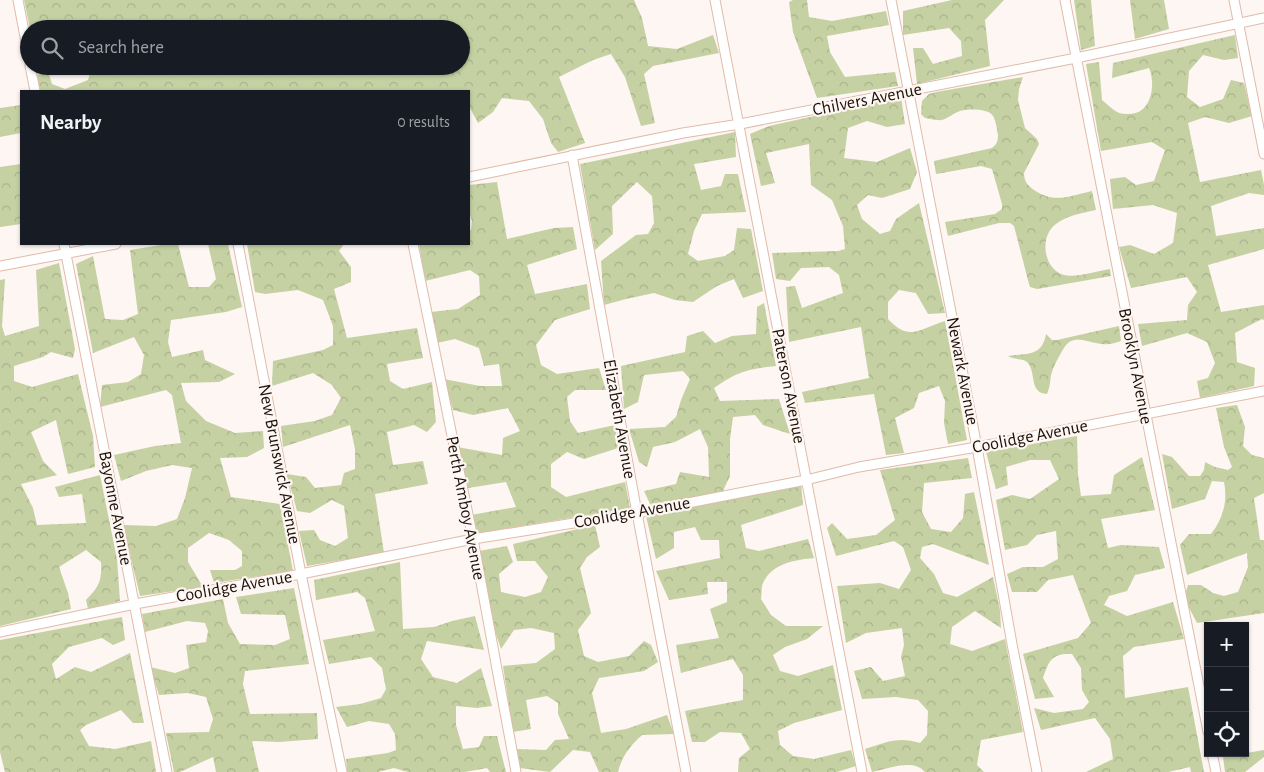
<!DOCTYPE html>
<html lang="en">
<head>
<meta charset="utf-8">
<style>
  :root { --surface:#171b24; --page:#242831; --text:#f1f3f6; --muted:#9ea1a6; --line:#363941 }
  body { margin:0; font-family:"Alegreya Sans",sans-serif; background:var(--page); color:var(--text) }
  .controls { position:absolute; right:15px; bottom:15px; display:grid; overflow:hidden; border-radius:0px; box-shadow:0 1px 4px #0004 }
  .controls button { width:45px; height:45px; display:grid; place-items:center; padding:0; border:0; border-bottom:1px solid var(--line); background:var(--surface); color:var(--text); font:25px sans-serif }
  .list { margin:0; padding:0; list-style:none }
  h2 { display:flex; justify-content:space-between; align-items:center; height:65px; margin:0; padding:0 20px; font-size:21px }
  h2 small { font-size:16px; font-weight:400; color:var(--muted) }
  .icon { flex:none; width:28px; height:28px; fill:none; stroke:currentColor; stroke-width:2; stroke-linecap:round; stroke-linejoin:round }
  .map { position:relative; flex:none; width:1264px; height:772px; overflow:hidden }
  .search { position:absolute; background:var(--surface); box-shadow:0 1px 4px #0004; left:20px; top:20px; width:450px; height:55px; display:flex; align-items:center; gap:12px; box-sizing:border-box; padding:0 18px; border-radius:28px; color:var(--muted); font-size:19px }
  .panel { position:absolute; background:var(--surface); box-shadow:0 1px 4px #0004; left:20px; top:90px; width:450px; height:155px; border-radius:0px }
  .map>svg:first-child { display:block }
  .forest { fill:url(#forest-crowns) }
  .lines { fill:none; stroke-linecap:round; stroke-linejoin:round }
  .street-casing { stroke:#dfbcaa; stroke-width:11 }
  .street { stroke:#fff; stroke-width:9 }
  .labels { text-anchor:middle; stroke-width:4.5; stroke-linejoin:round; paint-order:stroke }
  .street-label { font-size:18px; fill:#1d110a; stroke:#fdf6f2 }
</style>
</head>
<body>
<div class="map">
<svg width="1264" height="772" viewBox="0 0 1264 772">
  <defs>
    <pattern id="forest-crowns" width="20" height="18" patternUnits="userSpaceOnUse" patternTransform="scale(1.25)"><rect width="20" height="18" fill="#c5d1a3"/><path d="M2 6a3 3 0 1 1 6 0M12 15a3 3 0 1 1 6 0" fill="none" stroke="#a9b28b"/></pattern>
  </defs>
  <rect width="100%" height="100%" fill="#fdf6f2"/>
  <path class="forest" d="M24,0h610l8,18 6,28 29,3 36,-14 6,18 -66,13 -9,8 11,49 -14,3 -16,-49 -14,-23 -18,6 -34,17 26,66 -27,9 -7,-9 -8,-24 -14,-18 -27,-3 -9,14 -15,11 -9,-17v-15h-429l-3,-16 11,-4 4,13 13,5 23,-9 4,-14h369v-37h-431z
    M793,0h14l2,17 23,4 54,-10 3,14 -62,11 3,16 15,25 50,-5 3,14 -81,12 -24,-66 -4,-30z
    M952,0h52l-19,20 5,46 -73,18 -4,-36h10l10,16 29,-8 -1,-15 -12,-13 -46,7v-24z
    M1074,0h17l4,46 -14,4z
    M1130,0h34l5,29 -34,10z
    M1235,35l3,23 -14,2 -21,-5 -14,16 -2,26 13,10 23,-8 8,-19 13,3 8,33 -23,7 -24,-6 -17,6 12,59 61,-12 3,15v10l-15,-2 -38,13 5,30 48,-8v21l-56,16 13,47 43,-7v15l-2,-1 -27,14 2,29 18,6 -1,18 -54,12 -3,-17 11,-3 7,-15 -8,-21 -20,-9 -45,13 -4,-22 49,-4 1,-15 9,-13 -10,-15 -56,11 -12,-41 11,-2 24,9 19,-11 4,-30 -24,-8 -40,4 -3,-30 15,-2 11,8 18,-4 11,-31 -13,-8 -51,9 -15,-87 13,-2 3,38c5,4 10,9 15,12 4,2 8,2 12,2 23,0 27,-30 20,-46l-37,10 1,-15z
    M1023,77l-4,12 -1,11 7,28 12,11 2,5 -15,29c0,8 3,12 10,17 21,14 35,6 58,1l4,19c-13,3 -29,5 -40,14 -17,12 -13,45 8,51 11,3 34,-4 46,-6l1,7 -74,13 -7,-2 -1,-3 -15,-58 -4,-3h-11l-51,13 -3,-14 50,-8 7,-5v-5l-10,-35 -11,-3 -45,8 -2,-13 58,-13c5,-4 6,-7 6,-13 -1,-6 -2,-14 -5,-19 -5,-8 -25,-7 -33,-5 -13,5 -14,12 -29,8 -5,-1 -6,0 -10,-5l1,-13 7,-7 7,-2z
    M901,97l4,27 -18,3 -20,-6 -19,7 -4,30 33,4 33,-14 7,24 -7,17 -28,9 -14,-3 -11,10 5,14 18,15 10,-3 6,-12 23,-16 26,110 -17,1 -12,-21 -17,-3 -11,12v17c21,23 31,10 57,2l22,119 -19,4 -4,-21 1,-22 -6,-15 -20,7 -5,15 -19,10 9,35 -18,2 -12,-61 -69,9 -3,-11 67,-14 -8,-51 -72,15 -3,-55 9,-1 7,22 41,-15 -4,-18 -10,-8 -28,1 -11,13 -14,-2 -4,-26 66,-2 7,-2 -2,-23 -11,-26 -21,-15 -2,-41 -43,9 9,30 -14,3 -11,-52 19,-8z
    M21,105v28l-21,4v-29z
    M735,132l1,25 -42,7 7,26 20,-4 4,-12h13l8,38 -44,2 -8,17 -6,23 10,7 27,-5 9,-6 3,-22 14,1 12,62 -20,7 -9,-19 -17,7 -24,16 -18,-2 -21,-7 -28,6 -22,6 -3,-44 35,-26 12,-1 6,-11 -2,-27 -15,-14 -25,24 1,28 -18,16 -15,-86z
    M21,164v60l-21,3v-60z
    M497,182l10,57 47,-11 19,-1 4,22 -50,16 8,29 52,-10 3,25 -35,11 -19,25 5,20 16,9 42,-6 7,22h-31l-8,7 3,24 8,12 37,-8 3,23 -34,11 -17,-7 -16,12v23l15,10 59,-15 5,26 -156,26 -3,-19 45,-8 -10,-25 -38,6 -11,-41 45,8 1,-17 17,-7 -12,-23 -35,7 -20,-5 -9,-31 36,7h22l-3,-22 -15,2 -5,-18 -24,-9 -18,4 -6,-31 27,-3 22,-14 -1,-19 -9,-6 -45,11 -6,-37h50v-14h2l1,-9 -3,-9v-27z
    M167,244h11l11,43h20l7,-8 -8,-35h20l14,63 -16,5 -55,8 -3,22 4,15 31,-7 2,10 30,14 -16,8 -38,1 5,18 20,20 29,12 28,-2 1,17 -17,9 -27,1 11,39 49,7 13,67 -79,12 -4,-13h25l7,-4v-15l-13,-11 -20,-7 -21,15v14l15,25 -63,9 -17,-71 33,1 21,-7 8,-21 7,-30 -20,-3 -26,6 -25,10 -7,-26 41,-9 26,-3 -9,-48 -6,-5 -66,17 2,-22 26,-3 13,-8 3,-19 -10,-18 -41,16 -17,-89 17,-8 12,63 18,1 15,-6 -8,-64z
    M247,244h97l-5,7 12,16v15l-17,7 13,49 70,-10 6,30 -36,6 3,17 13,8 29,-7 4,40 -9,10 -13,-7 -27,7 6,33 30,-4 5,23 -53,10 9,59 -77,13 -8,-35 15,-1 6,10 15,6 13,-8 -4,-32 -12,-6 -22,13 -13,-2 -10,-37 19,3 9,11 26,-3 3,-12 11,-4v-20l-5,-24 -67,22 -2,-21 34,-5 17,-6 9,-17 -9,-13 -19,-12 -41,13 1,-25 50,-11 10,-5v-19l-10,-26 -25,-10 -33,4 -10,-2z
    M59,263l16,86 -2,9 -22,-6 -8,5 -29,9v15l18,6 46,-13 15,62 2,31 -27,7 -12,-54 -25,12 12,29 14,14 -36,9 12,24 4,17 49,-2 -4,-29 -23,3 -4,-10 45,-12 17,84 3,42 -32,8 -2,-9c13,-13 16,-19 15,-38l-15,-12 -27,17 9,26 3,16 -71,17v-346l5,-1 -3,47 3,10 34,-10 -3,-56z
    M764,303l12,63c-28,3 -38,5 -62,22l6,13 59,-2 11,35 -27,-9 -8,-10 -22,2 -3,22v37l-8,17 -72,11 -6,-13 32,-7 4,-12 29,5 -1,-30 -8,-18 -25,13 -22,5 -6,20 -8,-5 -10,-33 36,-2 11,-10 5,-17 9,-21 -7,-8 -39,4 -6,27 -14,7 -3,-43 64,-14 2,-16 16,-5 12,12 17,-7 24,-2 1,-27z
    M1119,326l2,15c-6,2 -12,4 -19,3 -19,-2 -30,-13 -41,9 -4,7 -8,14 -10,22 -1,7 -1,12 -4,19 -19,-1 -10,-23 -20,-32 -5,-4 -13,-2 -19,-6 19,-3 34,1 38,-22l6,6h5z
    M1237,405l8,22 -2,19 9,9 12,3v35l-10,5 6,42h4v73l-67,10 -13,-25 4,-13h13l12,8 11,3 14,-4 10,-25 -1,-14 -60,22 -7,-30 9,-11h22c12,-15 17,-33 13,-52l-12,-1 -7,18 -33,10 -10,-55 10,3 17,19h11l4,-6 1,-8 10,5 13,3 4,-3 -8,-20 -8,-39z
    M1077,436l1,39 3,21 30,-2 3,-19 28,-18 13,53 -54,9 7,29 13,-3 38,2 6,21 -30,7 -8,16 -18,5 -5,9 23,11 46,-14 11,37 -50,8 -11,9 2,42 63,-11 16,85h-13l-1,-5 -22,5h-82l27,-13 -3,-20 -15,-21 -54,12 -7,-22 20,5 29,-4 6,-7 -7,-12 -1,-22 -9,-14c-20,-1 -23,6 -29,24l11,19 -19,2 -12,-45 55,-16 13,-15 -18,-48 -25,5 -11,12h-25l-5,-18 16,-7h20l15,-8 -2,-28 -19,4 -10,10 -22,5 -9,-50 16,-5 18,4 29,-20 -9,-19h-20l-24,7 2,18 -12,4 -10,-37z
    M968,458l4,20 -48,5 -2,29 9,17 20,3 12,-14 2,-24 9,-2 15,73 -56,-21 -11,3 -2,11 14,16 9,19 14,4 36,-20 7,33 1,18 -26,-17 -23,16 -2,17 22,7 33,-12 18,93 -42,8 -4,25 7,7h-59c-12,-14 -37,-3 -53,0l-7,-23c21,-7 34,-13 55,-6l7,-8 1,-24 -10,-11 -22,-3 -34,2 -8,-28 17,-4 12,14 22,-5 -4,-19 3,-12 -2,-17 -36,5 -20,10 -9,-57 43,-3 19,6 12,-19 -8,-23 -9,-6 -58,15 -9,-28 5,-5 15,16 29,-4 19,-15 -15,-50z
    M801,483l2,22 -62,20 5,23 13,3 49,-12 6,19c-19,2 -42,5 -51,25 -2,4 -1,11 -2,16l10,16 15,11h37l-16,13 -22,8 -12,8 7,16 18,5 35,-11 9,45 -48,13 -16,8 2,14 13,11 21,3 37,-9 5,16 -19,6h-99l1,-14 11,-9 -9,-16 -21,-1 -15,10h-13l-7,-31 58,-11v-25l-10,-16 -52,14 -5,-28 43,-7 -9,-29 17,-7v-20h-20l1,12 -39,6 -13,-29 64,-13 -1,-18h-18l-6,-13 -21,5v16l-18,11 -10,-43z
    M595,525l5,22 -13,10 -7,11 11,45 -13,17 6,26 14,6 31,-6 15,-15 7,4 7,17 -14,9 -45,7 -7,15 9,40 25,-4 41,-14 7,19 -32,1c-12,11 -20,21 -24,37h-19l-9,-20 -17,-2 -23,22 -30,-4 -4,-19 30,1 9,-10 14,-1 -11,-25v-11l-11,-7 -21,4 5,29 -18,3 -10,-66 33,-3 19,-14 -1,-16 -23,-5 -17,2 -13,19 -9,-27 -13,-71 28,-5 6,16 -14,12 2,18 24,5 16,-5 7,-15 -13,-16h-18l-4,-17z
    M400,562l3,67 31,-2 18,-6 23,-5 9,34 -57,-9 -6,18 12,18 24,6 24,-15 11,38 -15,2 -21,-2v19l7,24 16,-2 5,-11h13l9,36h-16l-3,-4 -22,4h-57l-14,-4 -16,4h-31l-1,-13 42,-6 8,-3 -1,-16 -6,-10 -20,-3 -22,6 -11,-20 24,-3 21,-6 5,-9 -4,-21 -11,-11 -42,7 -6,-24 52,-9 -10,-33 -8,-6 -41,8 -2,-20z
    M294,588l15,76 -64,7 -2,13 7,30 67,-1 1,26 -39,3 -27,-1 7,31h-43l-3,-15 -33,15h-6l-8,-39 43,-1 4,-13 -7,-22 -18,-4 -29,2 -9,-28 25,6 14,-5 -3,-23 20,-3 2,-11 -3,-8 -18,-2 -42,11 -3,-18 81,-15 5,24 12,21 35,1 15,-6 -5,-24 -44,-1 -5,-17z
    M122,617l3,23 -12,5 -11,-7 -33,9 -17,17 4,15 19,-12 16,5 39,-19 14,70h-11l-12,-13 -35,15 -6,5 9,16 26,3 36,-8 5,31h-151l-5,-20v-112z
    M1264,750v7l-19,15h-20l-2,-15z"/>
  <g class="lines">
    <defs>
      <path id="street" d="M18,0l11,58
        M715,0l147,772
        M891,0l86,447 35,197 25,128
        M1065,0l143,732
        M1234,0l30,154
        M30,66l5,25
        M572,155l65,358 49,259
        M469,177l214,-44 57,-9 336,-66 188,-40
        M64,244l103,528
        M238,244l63,330 41,198
        M413,244l60,295 43,233
        M0,266l116,-22
        M0,632l135,-28 166,-30 172,-35 164,-26 169,-33 53,-13 118,-20 287,-56
        M1212,753l4,19"/>
    </defs>
    <use href="#street" class="street-casing"/>
    <use href="#street" class="street"/>
  </g>
  <g class="labels">
    <g class="street-label">
      <text transform="translate(867 99) rotate(-11)" y="6">Chilvers Avenue</text>
      <text transform="translate(1136 366) rotate(79)" y="6">Brooklyn Avenue</text>
      <text transform="translate(963 371) rotate(79)" y="6">Newark Avenue</text>
      <text transform="translate(789 386) rotate(79)" y="6">Paterson Avenue</text>
      <text transform="translate(620 419) rotate(80)" y="6">Elizabeth Avenue</text>
      <text transform="translate(1030 436) rotate(-11)" y="6">Coolidge Avenue</text>
      <text transform="translate(280 464) rotate(79)" y="6">New Brunswick Avenue</text>
      <text transform="translate(116 508) rotate(79)" y="6">Bayonne Avenue</text>
      <text transform="translate(466 508) rotate(79)" y="6">Perth Amboy Avenue</text>
      <text transform="translate(632 512) rotate(-10)" y="6">Coolidge Avenue</text>
      <text transform="translate(234 586) rotate(-10)" y="6">Coolidge Avenue</text>
    </g>
  </g>
</svg>
<div class="controls">
<button>+</button>
<button>−</button>
<button><svg class="icon" aria-label="locate" viewBox="0 0 24 24"><circle cx="12" cy="12" r="6"/><path d="M12 2v4M12 18v4M2 12h4M18 12h4"/></svg></button>
</div>
<div class="search"><svg class="icon" aria-label="search" viewBox="0 0 24 24"><circle cx="10" cy="10" r="6"/><path d="M15 15l6 6"/></svg>Search here</div>
<section class="panel">
<h2>Nearby<small>0 results</small></h2>
<ul class="list">
</ul>
</section>
</div>
</body>
</html>
